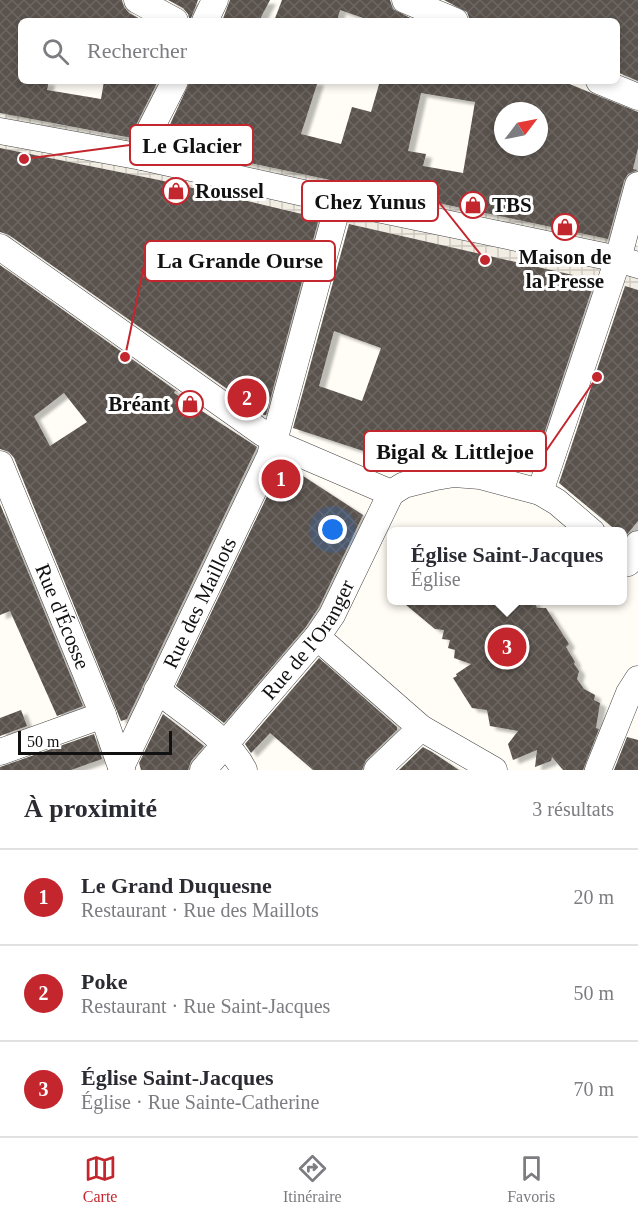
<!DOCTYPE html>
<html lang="fr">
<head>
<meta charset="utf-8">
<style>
  :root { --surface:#fff; --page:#f2f2f3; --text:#2b2b33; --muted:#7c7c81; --line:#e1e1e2; --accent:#c4262e }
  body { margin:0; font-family:"Times New Roman",serif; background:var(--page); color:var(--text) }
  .compass { position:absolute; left:494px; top:102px; width:54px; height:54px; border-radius:50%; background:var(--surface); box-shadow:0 3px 9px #0003; rotate:58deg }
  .scale { position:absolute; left:18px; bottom:15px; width:154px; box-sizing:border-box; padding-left:6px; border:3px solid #111; border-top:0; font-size:16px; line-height:21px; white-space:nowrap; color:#111; -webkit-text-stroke:4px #fff; paint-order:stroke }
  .you { position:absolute; left:333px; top:530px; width:21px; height:21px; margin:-15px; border:4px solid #fff; border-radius:50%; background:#1a73e8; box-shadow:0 0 0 9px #1a73e833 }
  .badge { display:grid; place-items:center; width:39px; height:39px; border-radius:50%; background:var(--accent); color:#fff; font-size:20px; font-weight:700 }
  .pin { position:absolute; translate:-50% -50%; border:3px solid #fff; box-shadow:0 2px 6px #0006 }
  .popup { position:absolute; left:387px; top:527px; width:240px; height:78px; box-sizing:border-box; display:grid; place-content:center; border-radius:9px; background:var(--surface); filter:drop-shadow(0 2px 4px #0005); font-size:20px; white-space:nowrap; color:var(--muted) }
  .popup b { font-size:22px; color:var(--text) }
  .popup::after { content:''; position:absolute; left:50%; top:100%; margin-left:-12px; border:12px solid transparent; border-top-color:var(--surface) }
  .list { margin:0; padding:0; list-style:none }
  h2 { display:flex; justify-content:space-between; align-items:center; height:78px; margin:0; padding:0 24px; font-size:26px }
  h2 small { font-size:20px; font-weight:400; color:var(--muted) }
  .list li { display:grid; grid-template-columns:39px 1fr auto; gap:18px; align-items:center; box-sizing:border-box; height:96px; padding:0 24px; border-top:2px solid var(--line) }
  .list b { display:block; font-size:22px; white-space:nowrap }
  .list p { margin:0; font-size:20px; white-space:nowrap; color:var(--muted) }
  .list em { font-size:20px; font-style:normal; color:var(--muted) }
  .icon { flex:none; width:33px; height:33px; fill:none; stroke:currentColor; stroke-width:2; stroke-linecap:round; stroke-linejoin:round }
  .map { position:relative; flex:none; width:638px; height:770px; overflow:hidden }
  .search { position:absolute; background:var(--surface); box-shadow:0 3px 9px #0003; left:18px; right:18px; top:18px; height:66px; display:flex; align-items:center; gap:15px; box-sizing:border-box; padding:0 21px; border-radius:9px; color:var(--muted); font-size:22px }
  .sheet { height:366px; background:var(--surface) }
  nav { display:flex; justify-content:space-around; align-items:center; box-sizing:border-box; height:84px; border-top:2px solid var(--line); background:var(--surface); font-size:16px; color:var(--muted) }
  nav a { display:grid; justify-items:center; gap:3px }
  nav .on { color:var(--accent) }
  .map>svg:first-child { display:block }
  .plaza { fill:url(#plaza-grid) }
  .building { fill:url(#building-cross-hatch); fill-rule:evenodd; filter:url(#shadow) }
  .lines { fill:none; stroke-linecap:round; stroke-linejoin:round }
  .street-casing { stroke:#444; stroke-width:27 }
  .street { stroke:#fff; stroke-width:26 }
  .labels { text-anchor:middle; stroke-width:6; stroke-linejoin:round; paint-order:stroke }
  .poi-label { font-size:21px; font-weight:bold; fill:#111; stroke:#fff; text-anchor:start }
  .street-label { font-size:21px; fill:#111; stroke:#fff }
  .leader { fill:none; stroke:#c4262e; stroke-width:2 }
  .callout-dot { fill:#c4262e; stroke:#fff; stroke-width:2 }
  .callout { fill:#fff; stroke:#c4262e; stroke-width:2 }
  .callout-label { font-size:22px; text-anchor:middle; font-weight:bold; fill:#111 }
</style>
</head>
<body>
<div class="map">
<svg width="638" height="770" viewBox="0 0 638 770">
  <defs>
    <pattern id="plaza-grid" width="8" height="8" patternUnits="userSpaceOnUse" patternTransform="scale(1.5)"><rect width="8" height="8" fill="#f1ede2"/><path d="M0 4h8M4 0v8" fill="none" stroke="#cecac1"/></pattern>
    <pattern id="building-cross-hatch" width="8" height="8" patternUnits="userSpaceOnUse" patternTransform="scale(1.5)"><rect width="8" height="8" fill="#5a524d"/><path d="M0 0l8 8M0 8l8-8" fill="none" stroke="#6d6662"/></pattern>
    <filter id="shadow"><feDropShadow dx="6" dy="4" stdDeviation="1.5" flood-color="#0004"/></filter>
  </defs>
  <rect width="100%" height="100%" fill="#fffdf5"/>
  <path class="plaza" d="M0,113l202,40 433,92 3,1v44l-289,-66 -8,5 -16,-10 -166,-39 -159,-32z"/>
  <path class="building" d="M0,0h122l2,7 5,6 15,8h-123v60h28l-2,9 54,9 3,-18h54l-22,44 -4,13 -132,-25z
    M168,0h30l-8,21 -2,-7 -5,-6z
    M230,0h40l-11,21h-37z
    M282,0h108l3,9 23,12h-44l-32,-11 -3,11h-63z
    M444,0h194v81l-21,-9v-51h-147l-3,-9z
    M190,81h128l-17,53 40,10 11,-37 19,5 9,-31h182l76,31v36l-5,21 5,1 -10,4 -4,7 -16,58 -447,-95zM421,93l54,9 -12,71 -40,-7 3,-12 -18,-3zM503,111h36v36h-36z
    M0,148l159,32 160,38 -53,197h-2l-255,-180 -9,-3z
    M349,224l246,56 -63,190 -77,-24 -70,12 -92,-30zM334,331l47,17 -19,53 -43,-15z
    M0,265l178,127 -3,-1 -1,2 83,54 -130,272 -6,2 -107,-263 -5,-6 -9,-3zM64,393l23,29 -37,24 -16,-30z
    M625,286l13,4v231l-14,17 -2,-7h-5l-58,-48z
    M283,463l80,52 -44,92 -14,21 -81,95 -48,-37z
    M0,504l83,202 -26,10 -47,-105 -10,4z
    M400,600h133l4,8h9l23,36 -3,3 9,15 -1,2 5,7 -2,8 7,10 11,6 -1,5 6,3 -4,25 3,1 -16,41h-20l-11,-13 -1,4 -16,6 2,-17 -24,10 -5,-16 10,-13 -28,-5 -3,-16 -15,-2 -19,-30 4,-2 -1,-2 15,-10 -17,-6 1,-8 -7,-2 2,-8 -8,-1 2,-9 -9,-1z
    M319,658l78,69v3l-31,30 -4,10h-49l-43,-37 -19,20 -6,-9z
    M21,710l6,16 -27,10v-18z
    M163,714l41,32 -13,15 -3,9h-47l-2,-7z
    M94,734l8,25 -31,11h-71v-3z
    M627,737l11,3v30h-24z
    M423,747l9,5 27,18h-60z"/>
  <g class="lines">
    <defs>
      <g id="street">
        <path d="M137,0l38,21"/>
        <path d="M405,0l50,21"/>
        <path d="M205,21l10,-21"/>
        <path d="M599,81l39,16"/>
        <path d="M0,131l142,26 197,44 279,58 20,6"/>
        <path d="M142,157l7,-25 26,-51"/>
        <path d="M0,247l264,187 10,4"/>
        <path d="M274,438l5,7 112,48"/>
        <path id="s1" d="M0,464l103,251 19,55"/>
        <path d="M540,492l78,-233 20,-74"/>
        <path d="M391,493l13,-8 32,-8 18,-3 26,2 60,16 17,10 35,30"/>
        <path d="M628,563l10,-19"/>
        <path d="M317,637l104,91 73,42"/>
        <path d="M157,690c28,23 71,48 87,80"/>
        <path d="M0,752l103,-37"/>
        <path id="s2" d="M121,767l149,-311 69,-255"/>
        <path id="s3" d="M203,770l114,-133 15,-22 59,-122"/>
        <path d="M377,770l44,-42"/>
        <path d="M598,770l31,-77 9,-14"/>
      </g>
    </defs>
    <use href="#street" class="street-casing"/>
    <use href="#street" class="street"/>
  </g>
  <defs>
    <symbol id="shop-ring" viewBox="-11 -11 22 22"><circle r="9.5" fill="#fff" stroke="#c4262e" stroke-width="1.5"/><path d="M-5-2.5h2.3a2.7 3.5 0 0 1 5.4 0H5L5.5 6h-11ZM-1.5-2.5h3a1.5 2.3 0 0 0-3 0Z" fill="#c4262e"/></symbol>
  </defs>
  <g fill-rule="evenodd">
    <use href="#shop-ring" x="161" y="176" width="30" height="30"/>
    <use href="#shop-ring" x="458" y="190" width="30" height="30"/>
    <use href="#shop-ring" x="550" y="212" width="30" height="30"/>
    <use href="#shop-ring" x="175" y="389" width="30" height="30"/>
  </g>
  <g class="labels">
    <g class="poi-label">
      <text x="195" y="198">Roussel</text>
      <text x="492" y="212">TBS</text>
      <text x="565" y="264" text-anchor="middle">Maison de<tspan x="565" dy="24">la Presse</tspan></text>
      <text x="170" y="411" text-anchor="end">Bréant</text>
    </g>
    <g class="street-label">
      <text dy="7" stroke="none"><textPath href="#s2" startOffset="182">Rue des Maillots</textPath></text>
      <text dy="7" stroke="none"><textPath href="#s1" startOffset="165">Rue d'Écosse</textPath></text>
      <text dy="7" stroke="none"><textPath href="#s3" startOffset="168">Rue de l'Oranger</textPath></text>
    </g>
  </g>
  <path class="leader" d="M24 159L130 145M485 260L438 201M125 357L145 261M597 377L546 451"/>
  <g class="callout-dot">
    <circle cx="24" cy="159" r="6"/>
    <circle cx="485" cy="260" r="6"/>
    <circle cx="125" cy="357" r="6"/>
    <circle cx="597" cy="377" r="6"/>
  </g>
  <g class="callout">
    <rect x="130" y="125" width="123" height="40" rx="6"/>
    <rect x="302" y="181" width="136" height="40" rx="6"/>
    <rect x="145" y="241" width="190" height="40" rx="6"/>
    <rect x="364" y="431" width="182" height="40" rx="6"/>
  </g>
  <g class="callout-label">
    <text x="192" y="153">Le Glacier</text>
    <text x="370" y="209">Chez Yunus</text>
    <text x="240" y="268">La Grande Ourse</text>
    <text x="455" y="459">Bigal &amp; Littlejoe</text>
  </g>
</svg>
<svg class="compass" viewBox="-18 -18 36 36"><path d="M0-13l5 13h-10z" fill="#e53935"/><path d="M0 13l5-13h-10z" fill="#7c7c81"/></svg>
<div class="scale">50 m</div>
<div class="you"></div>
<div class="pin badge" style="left:281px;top:479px">1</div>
<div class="pin badge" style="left:247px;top:398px">2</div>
<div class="pin badge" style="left:507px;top:647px">3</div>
<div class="popup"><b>Église Saint-Jacques</b>Église</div>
<div class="search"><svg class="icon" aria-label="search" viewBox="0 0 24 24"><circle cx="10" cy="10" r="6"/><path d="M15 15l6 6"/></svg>Rechercher</div>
</div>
<section class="sheet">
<h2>À proximité<small>3 résultats</small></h2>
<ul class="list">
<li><span class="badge">1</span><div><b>Le Grand Duquesne</b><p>Restaurant · Rue des Maillots</p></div><em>20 m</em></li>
<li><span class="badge">2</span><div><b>Poke</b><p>Restaurant · Rue Saint-Jacques</p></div><em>50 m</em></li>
<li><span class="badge">3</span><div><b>Église Saint-Jacques</b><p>Église · Rue Sainte-Catherine</p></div><em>70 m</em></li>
</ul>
</section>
<nav>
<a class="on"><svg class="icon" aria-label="map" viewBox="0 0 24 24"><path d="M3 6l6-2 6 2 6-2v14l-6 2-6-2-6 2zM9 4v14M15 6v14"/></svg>Carte</a>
<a><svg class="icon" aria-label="directions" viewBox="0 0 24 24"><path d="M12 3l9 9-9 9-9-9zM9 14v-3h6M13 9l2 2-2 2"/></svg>Itinéraire</a>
<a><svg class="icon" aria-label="saved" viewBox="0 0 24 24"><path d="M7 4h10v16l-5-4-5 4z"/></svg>Favoris</a>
</nav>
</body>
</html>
